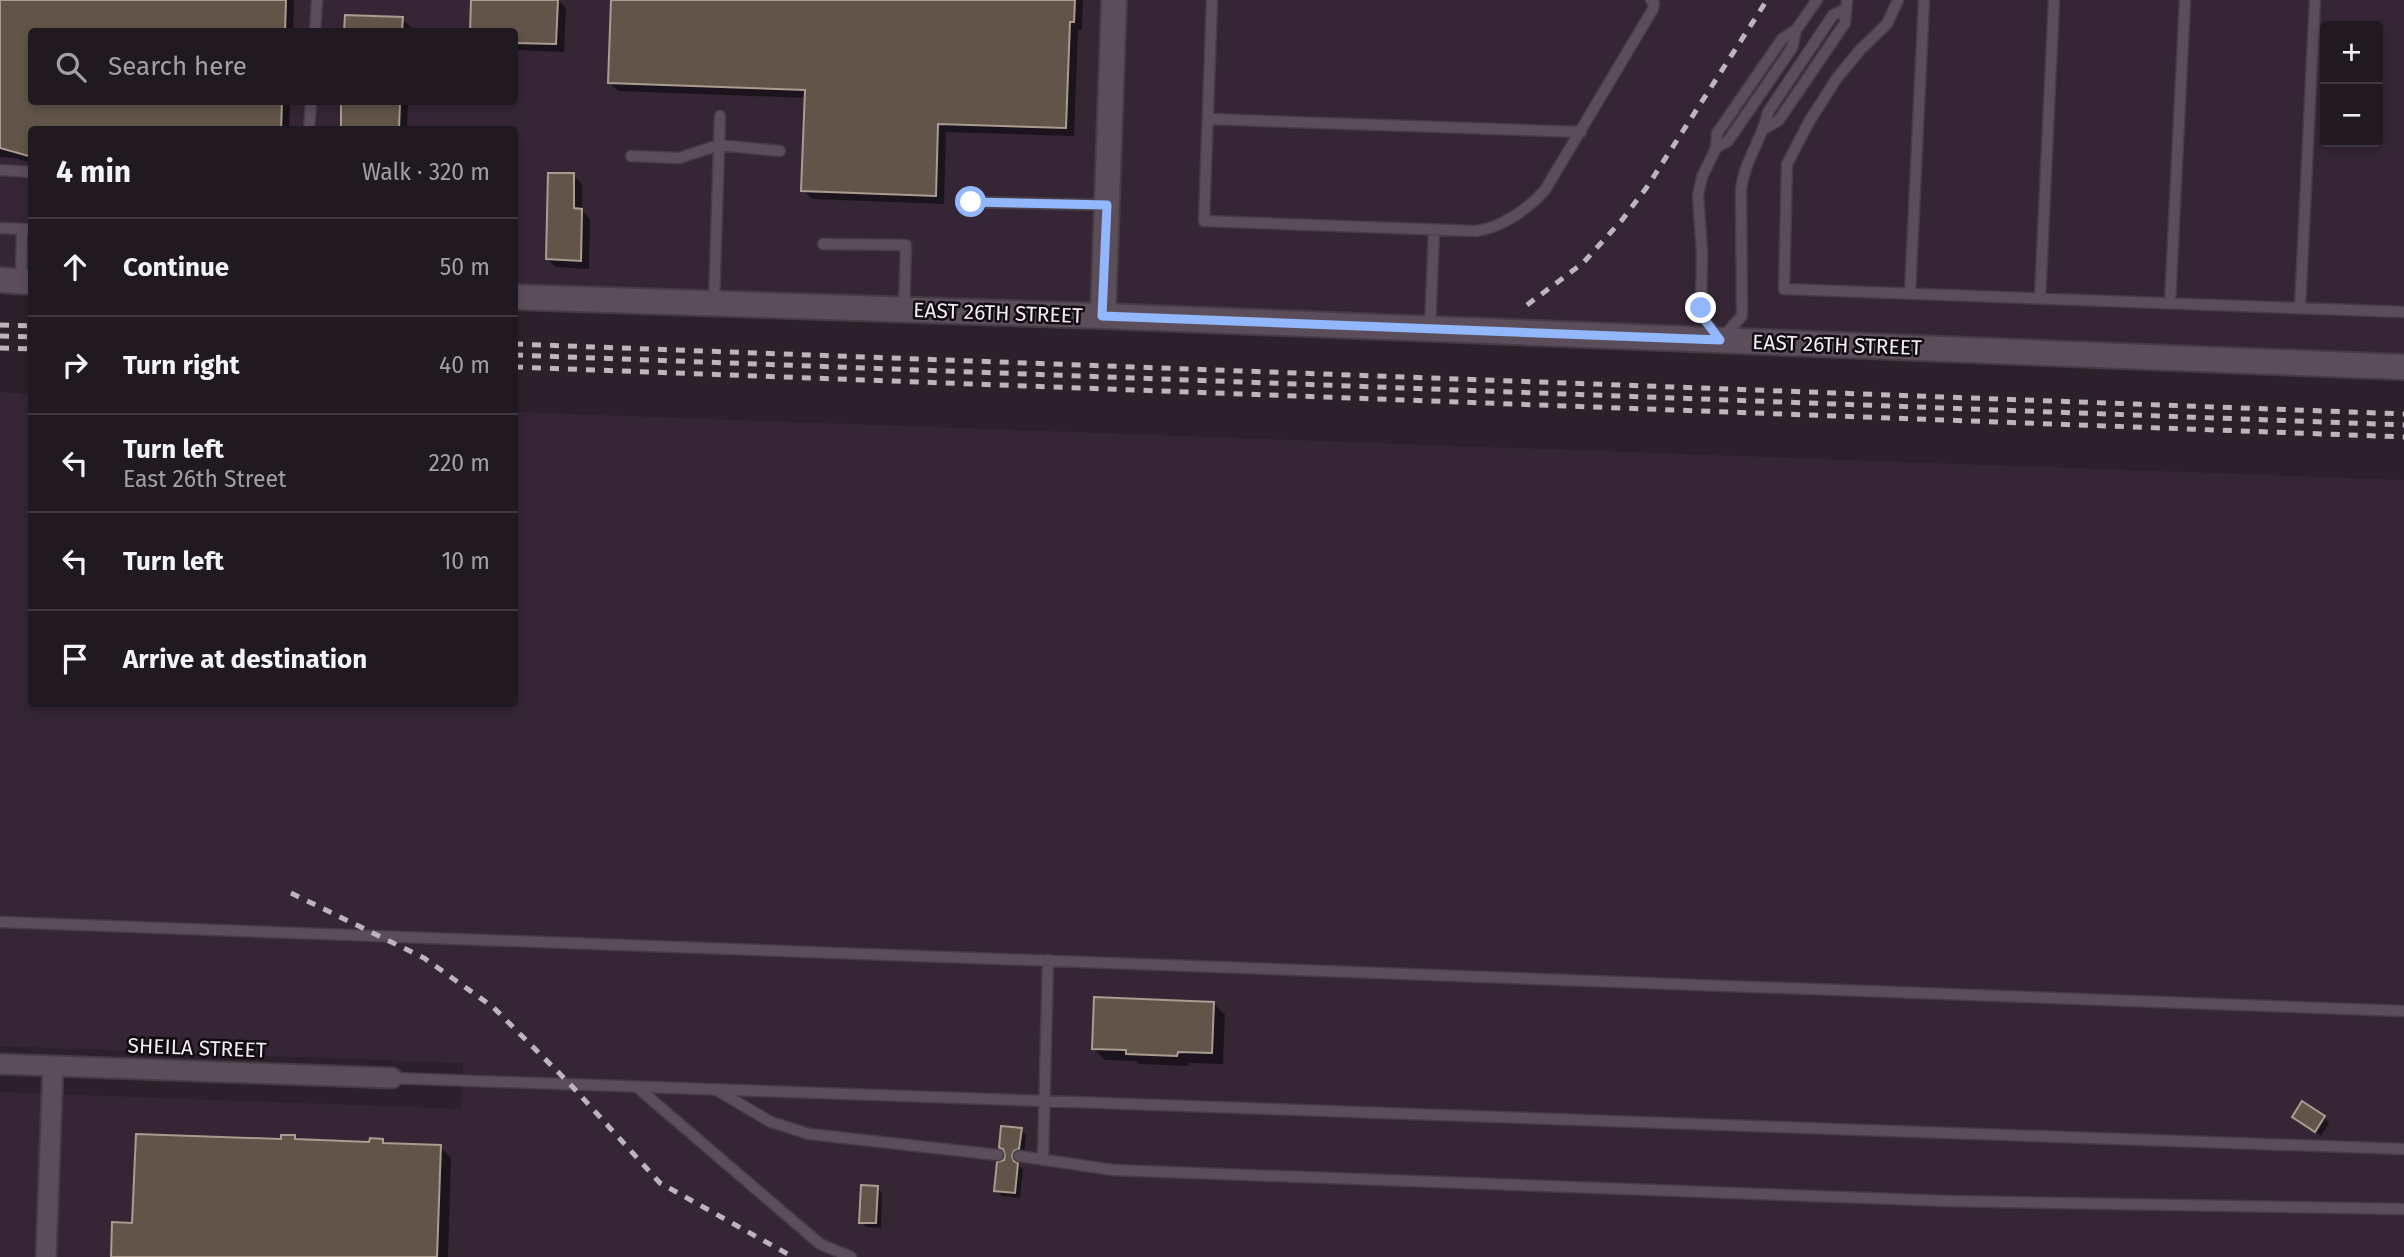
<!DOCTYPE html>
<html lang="en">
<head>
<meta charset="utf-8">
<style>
  :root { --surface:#211920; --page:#292229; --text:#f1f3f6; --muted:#a2a0a5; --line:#3e383e }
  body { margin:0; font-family:"Fira Sans",sans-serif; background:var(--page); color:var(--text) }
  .controls { position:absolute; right:21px; top:21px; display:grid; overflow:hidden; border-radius:7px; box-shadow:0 4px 10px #0003 }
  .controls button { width:63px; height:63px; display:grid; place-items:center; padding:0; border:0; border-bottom:2px solid var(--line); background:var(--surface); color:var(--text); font:35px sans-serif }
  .stop { position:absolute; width:21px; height:21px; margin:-16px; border:5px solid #93b7fd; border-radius:50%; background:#fff }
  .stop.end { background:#93b7fd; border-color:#fff; box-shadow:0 2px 7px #0008 }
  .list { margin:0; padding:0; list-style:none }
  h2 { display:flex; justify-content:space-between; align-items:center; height:91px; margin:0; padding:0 28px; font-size:30px }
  h2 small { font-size:23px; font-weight:400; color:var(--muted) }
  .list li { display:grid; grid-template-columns:46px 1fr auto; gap:21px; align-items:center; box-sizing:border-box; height:98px; padding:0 28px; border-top:2px solid var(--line) }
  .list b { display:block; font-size:26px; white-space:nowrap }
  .list p { margin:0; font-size:23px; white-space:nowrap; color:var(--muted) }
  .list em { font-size:23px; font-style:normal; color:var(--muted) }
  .icon { flex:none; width:38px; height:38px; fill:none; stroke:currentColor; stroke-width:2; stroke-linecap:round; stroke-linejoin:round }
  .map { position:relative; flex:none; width:2404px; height:1257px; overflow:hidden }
  .search { position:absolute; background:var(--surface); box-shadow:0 4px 10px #0003; left:28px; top:28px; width:490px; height:77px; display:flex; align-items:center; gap:18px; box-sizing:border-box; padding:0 24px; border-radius:7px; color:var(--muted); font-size:26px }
  .panel { position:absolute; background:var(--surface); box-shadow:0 4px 10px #0003; left:28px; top:126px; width:490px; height:581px; border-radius:7px }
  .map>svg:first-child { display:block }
  .built { fill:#362635; fill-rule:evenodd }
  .shadow { fill:#0007 }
  .building { fill:#625449; stroke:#ab9c8f; stroke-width:2 }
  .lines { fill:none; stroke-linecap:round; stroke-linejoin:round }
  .service-casing { stroke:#453c45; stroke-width:13 }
  .minor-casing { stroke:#453c45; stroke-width:23 }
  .tertiary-casing { stroke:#453c45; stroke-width:28 }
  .service { stroke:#5b4e5a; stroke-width:10 }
  .minor { stroke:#5b4e5a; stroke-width:19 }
  .tertiary { stroke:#5b4e5a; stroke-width:24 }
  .rail { stroke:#bdb5bc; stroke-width:5; stroke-dasharray:9 9; stroke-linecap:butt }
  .route { stroke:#93b7fd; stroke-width:9 }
  .labels { text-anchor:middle; stroke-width:5; stroke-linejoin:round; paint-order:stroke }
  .street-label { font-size:21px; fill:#f3ebf2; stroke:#110c11 }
</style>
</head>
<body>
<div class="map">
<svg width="2404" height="1257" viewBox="0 0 2404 1257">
  <rect width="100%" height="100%" fill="#2c212b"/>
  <path class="built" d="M0,0h2404v370l-1889,-61 -1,-179h-482l-1,163 -31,-1zM2325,26h53v116h-53zM32,32h482v70h-482z
    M0,392l31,2 1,310h482l1,-292 1889,68v777h-2404v-165l461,17 2,-46 -463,-17z"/>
  <path class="shadow" d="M0,0h294l-1,32h-261v70h258l-1,28h-257v33l-18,-5 -14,-1z
    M473,0h85l8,8 -2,44 -50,-2v-18z
    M612,0h471l-1,30h-4l-4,106 -128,-4 -2,72 -132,-5 -9,-9 4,-92 -189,-7 -8,-8z
    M402,19l9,8v5h-65z
    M343,102h65l-1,28h-65z
    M573,175l9,9v26l8,9 -1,50 -33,-2 -9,-8z
    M1213,1003l12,12 -2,49 -34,-1 -1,3 -49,-2 -3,-3 -31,-1 -12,-12z
    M2294,1117h30l5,6 -8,13z
    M1021,1129l5,6 -2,19 -5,2 -3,6 7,8 -3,28 -18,-2 -6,-6 10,-37 -6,-6z
    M294,1137l4,4 73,3 12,-4 4,5 53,2 11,11 -3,99h-335l21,-32 148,-84z
    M877,1187l5,6 -1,35 -15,-1 -5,-5z"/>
  <path class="building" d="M0,0h286l-1,32h-253v70h250l-1,28h-249v27l-32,-9z
    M471,0h87l-2,44 -42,-1v-11h-44z
    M611,0h464l-1,22h-4l-4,106 -128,-4 -2,72 -135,-5 4,-101 -197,-7z
    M345,15l58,2 -1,15h-58z
    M341,102h59l-1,28h-58z
    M548,173h26v35l8,1 -1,52 -35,-2z
    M1094,997l120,5 -2,51 -34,-1 -1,4 -51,-2v-4l-34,-1z
    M2302,1101l23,15 -10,16 -23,-15z
    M1001,1126l21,2 -3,21 -5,2 -2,5 2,5 4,2 -3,30 -21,-2 3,-29 7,-2 1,-5 -2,-6 -4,-1z
    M136,1134l145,5v-4h14v4l74,3 1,-4 13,1v4l58,2 -4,112h-326l1,-35 20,1z
    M861,1185l17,1 -2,37h-17z"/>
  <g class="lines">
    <defs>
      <path id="service" d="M1212,0l-8,221 272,10c25,-3 52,-22 69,-41l108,-181 1,-6 -3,-3
        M1817,0l-21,30 -14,9 -62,90 -3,4 -1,15 -14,29 -4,19 4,56 -1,63 19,25 22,-24 -1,-126c3,-29 21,-50 27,-78l65,-97 13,-6
        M1898,0l-11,24 -27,26 -23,28 -27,42 -23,44 -3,125 620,23
        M315,32l2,-32
        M1208,119l373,13
        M1764,129l15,-9 66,-97 2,-23
        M309,130l2,-28
        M1716,148l12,-7 64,-93 4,-18
        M631,156l48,2 40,-13 61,6
        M0,170l32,2
        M971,202l135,3
        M0,228l22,1
        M823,244l83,1 -2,64
        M21,281l1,-52h10
        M1910,293l14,-293
        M2040,298l14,-298
        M714,303l6,-187
        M2170,303l15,-303
        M2300,308l15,-308
        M1430,328l4,-98
        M0,922l2404,89
        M392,1078l2012,71
        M638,1088l182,156 31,13
        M718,1091l53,31 38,12 189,21
        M1019,1156l94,14 835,31 456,8
        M1043,1160l5,-200"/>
      <path id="minor" d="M0,1064l392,14
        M46,1257l7,-191"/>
      <path id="tertiary" d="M0,280l32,2
        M514,297l589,19 1301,51
        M1103,316l11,-316"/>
    </defs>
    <use href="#service" class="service-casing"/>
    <use href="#minor" class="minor-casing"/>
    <use href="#tertiary" class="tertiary-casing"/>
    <use href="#service" class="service"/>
    <use href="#minor" class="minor"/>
    <use href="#tertiary" class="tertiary"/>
    <path class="rail" d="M1527,305l56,-42 39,-43 25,-33 120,-187
      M0,325l32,1
      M0,336l32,1
      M514,344l1890,70
      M0,348l32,1
      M514,355l1890,70
      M514,367l1890,70
      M291,893l133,65 69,49 77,77 90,99 133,74"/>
  </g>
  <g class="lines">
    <path class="route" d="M971,202l136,3 -5,111 618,24 -19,-25v-7"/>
  </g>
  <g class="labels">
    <g class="street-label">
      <text transform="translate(998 313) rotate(2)" y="7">EAST 26TH STREET</text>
      <text transform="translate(1837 345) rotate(2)" y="7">EAST 26TH STREET</text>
      <text transform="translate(197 1048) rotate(2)" y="7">SHEILA STREET</text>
    </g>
  </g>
</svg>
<div class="controls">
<button>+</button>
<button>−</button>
</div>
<div class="stop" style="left:971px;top:202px"></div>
<div class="stop end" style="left:1701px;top:308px"></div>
<div class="search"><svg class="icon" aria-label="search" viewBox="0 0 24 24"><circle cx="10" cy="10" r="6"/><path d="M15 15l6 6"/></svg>Search here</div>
<section class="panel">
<h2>4 min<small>Walk · 320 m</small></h2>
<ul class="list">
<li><svg class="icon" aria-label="ahead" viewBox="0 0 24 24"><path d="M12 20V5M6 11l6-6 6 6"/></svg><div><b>Continue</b></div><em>50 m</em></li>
<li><svg class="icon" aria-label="right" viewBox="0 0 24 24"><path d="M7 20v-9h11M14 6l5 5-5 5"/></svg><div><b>Turn right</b></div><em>40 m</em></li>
<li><svg class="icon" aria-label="left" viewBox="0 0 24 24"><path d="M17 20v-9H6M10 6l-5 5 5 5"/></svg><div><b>Turn left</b><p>East 26th Street</p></div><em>220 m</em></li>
<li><svg class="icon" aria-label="left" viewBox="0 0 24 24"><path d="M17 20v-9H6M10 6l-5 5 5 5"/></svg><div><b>Turn left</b></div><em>10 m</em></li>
<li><svg class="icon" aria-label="arrive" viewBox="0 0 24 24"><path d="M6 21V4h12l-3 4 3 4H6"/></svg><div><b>Arrive at destination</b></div></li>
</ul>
</section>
</div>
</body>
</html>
